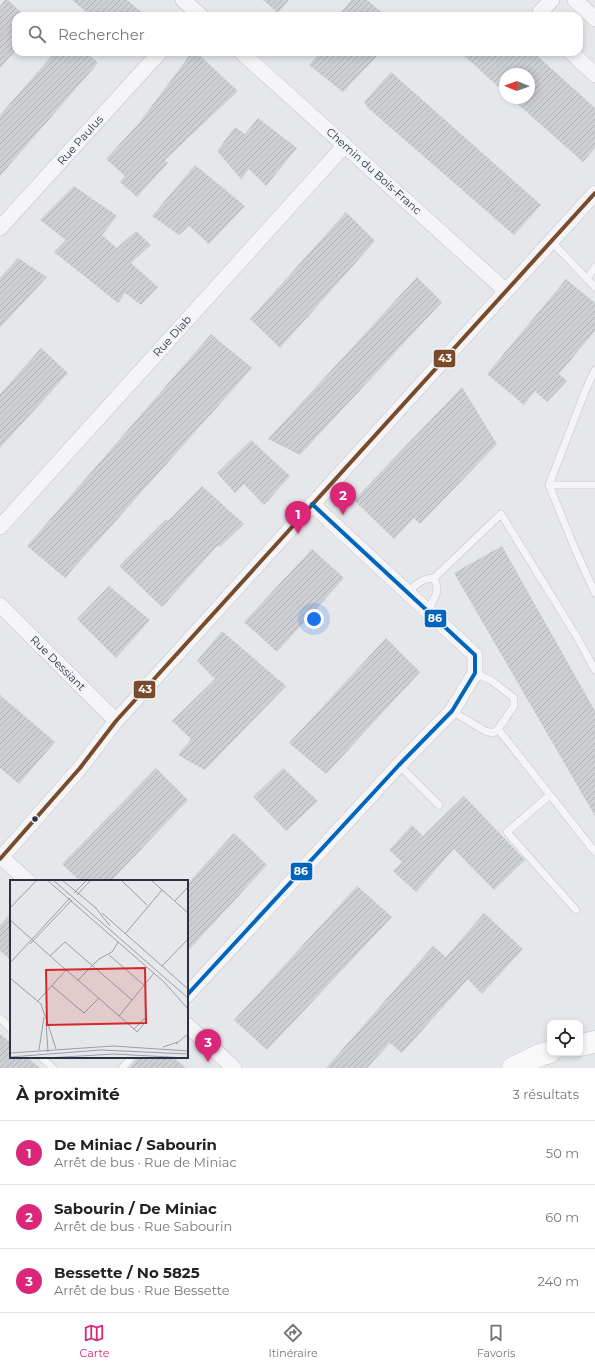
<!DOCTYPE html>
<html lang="fr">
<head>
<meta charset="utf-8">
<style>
  :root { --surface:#fff; --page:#f2f2f2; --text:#222; --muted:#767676; --line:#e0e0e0; --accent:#db2777 }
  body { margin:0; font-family:Montserrat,sans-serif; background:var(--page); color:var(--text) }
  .controls { position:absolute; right:12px; bottom:12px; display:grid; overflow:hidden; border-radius:8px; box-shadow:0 2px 6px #0003 }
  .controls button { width:36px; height:36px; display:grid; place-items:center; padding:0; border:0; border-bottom:1px solid var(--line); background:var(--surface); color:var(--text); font:20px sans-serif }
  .compass { position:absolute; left:499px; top:68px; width:36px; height:36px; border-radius:50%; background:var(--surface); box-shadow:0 2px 6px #0003; rotate:271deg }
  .you { position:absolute; left:314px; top:619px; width:14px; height:14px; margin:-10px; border:3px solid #fff; border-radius:50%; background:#1a73e8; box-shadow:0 0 0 6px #1a73e833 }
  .badge { display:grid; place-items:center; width:26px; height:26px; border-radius:50%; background:var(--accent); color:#fff; font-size:13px; font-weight:700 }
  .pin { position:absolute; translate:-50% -33px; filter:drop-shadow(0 1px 2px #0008) }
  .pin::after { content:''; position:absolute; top:21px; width:14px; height:12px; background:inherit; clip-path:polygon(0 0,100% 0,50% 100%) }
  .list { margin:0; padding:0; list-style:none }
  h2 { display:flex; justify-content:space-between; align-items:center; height:52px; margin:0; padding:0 16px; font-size:17px }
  h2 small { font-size:13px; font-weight:400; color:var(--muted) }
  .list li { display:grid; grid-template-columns:26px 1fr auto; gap:12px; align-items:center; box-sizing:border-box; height:64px; padding:0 16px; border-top:1px solid var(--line) }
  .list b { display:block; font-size:15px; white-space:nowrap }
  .list p { margin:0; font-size:13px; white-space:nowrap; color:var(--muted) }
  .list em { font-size:13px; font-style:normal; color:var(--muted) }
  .icon { flex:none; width:22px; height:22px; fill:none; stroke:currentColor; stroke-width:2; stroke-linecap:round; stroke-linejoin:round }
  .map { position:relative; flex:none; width:595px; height:1068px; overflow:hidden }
  .search { position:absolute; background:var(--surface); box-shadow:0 2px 6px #0003; left:12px; right:12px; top:12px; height:44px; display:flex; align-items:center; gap:10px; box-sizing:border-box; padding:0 14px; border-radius:12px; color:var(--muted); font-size:15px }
  .sheet { height:244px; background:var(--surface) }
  nav { display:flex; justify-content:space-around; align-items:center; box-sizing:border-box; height:56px; border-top:1px solid var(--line); background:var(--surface); font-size:11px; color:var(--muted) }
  nav a { display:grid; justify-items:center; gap:2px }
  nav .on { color:var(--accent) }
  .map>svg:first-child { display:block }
  .building { fill:url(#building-hatch) }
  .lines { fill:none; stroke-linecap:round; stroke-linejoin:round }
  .service-casing { stroke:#c4c5c8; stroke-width:8 }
  .minor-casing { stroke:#c4c5c8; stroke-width:16 }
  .primary-casing { stroke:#c1c4c8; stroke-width:23 }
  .service { stroke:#f5f5f7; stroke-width:7 }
  .minor { stroke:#f5f5f7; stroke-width:15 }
  .primary { stroke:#f8f8f8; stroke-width:22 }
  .bus-1-casing { stroke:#f4f5f9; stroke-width:7 }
  .bus-2-casing { stroke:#f4f5f9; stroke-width:7 }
  .bus-1 { stroke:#7a4b2a; stroke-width:4 }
  .bus-2 { stroke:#0065bd; stroke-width:4 }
  .bus-dot { fill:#2a3146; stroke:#f4f5f9; stroke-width:1.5 }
  .labels { text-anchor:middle; stroke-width:3.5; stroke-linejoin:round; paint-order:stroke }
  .street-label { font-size:11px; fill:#2a3146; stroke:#f4f5f9 }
  .inset-road { fill:none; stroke:#9b9ea8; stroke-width:1 }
  .view { fill:#d62828; fill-opacity:0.15; stroke:#d62828; stroke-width:2 }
  .inset-edge { fill:none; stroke:#2a3146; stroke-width:2 }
  .line-badge { stroke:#f4f5f9; stroke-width:1.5 }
  .badge-label { font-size:11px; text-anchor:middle; font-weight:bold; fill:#fff }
</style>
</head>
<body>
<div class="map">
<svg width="595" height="1068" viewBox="0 0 595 1068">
  <defs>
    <pattern id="building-hatch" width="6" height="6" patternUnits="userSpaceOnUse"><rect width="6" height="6" fill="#cecfd3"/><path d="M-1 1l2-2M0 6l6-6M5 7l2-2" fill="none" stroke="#b1b2b6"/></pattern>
  </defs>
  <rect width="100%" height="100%" fill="#e6e7ea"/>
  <path class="building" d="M5,0h3l17,16h-9v34l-16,18v-62z
    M72,0h55l19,16h-55z
    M263,0h26l-11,13z
    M351,0h16l19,16h-48z
    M55,52h31l12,11 -98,113v-61z
    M192,52h4l42,39 -73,69 3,3 -31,34 -17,-15 5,-6 -19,-17 33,-36z
    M321,52h60l-38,40 -34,-27z
    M460,52h73l62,56v40l-12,14 -72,-64h18v-24h-24v19z
    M391,72l150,133 -27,30 -146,-127 -4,-6z
    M258,118l39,30 -31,38 -17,-17 -8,10 -24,-28 18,-24 10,7z
    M195,165l50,41 -36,38 -20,-18 -10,9 -27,-19z
    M74,186l43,30 -15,19 15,13 19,-17 15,14 -20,18 27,24 -17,18 -16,-12 -7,10 -64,-51 12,-12 -26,-20z
    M346,212l29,29 -95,107 -30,-29z
    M18,258l29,19 -47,51v-50z
    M417,277l25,25 -142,153 -32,-16z
    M566,279l29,24v28l-36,43 8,7 -20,21 -12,-11 -11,14 -37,-31z
    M211,334l41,34 -187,210 -38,-32z
    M41,348l27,25 -68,75v-54z
    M462,387l35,57 -77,80 -6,-6 -20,21 -40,-39z
    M251,440l39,36 -26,29 -20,-21 -9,9 -18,-20z
    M202,486l42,38 -24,23 -2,-2 -56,62 -43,-41 47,-47 2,2z
    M502,546l93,165v105l-141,-243z
    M312,549l32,29 -67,74 -33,-30z
    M109,586l41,34 -34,38 -39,-39z
    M222,631l64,55 -81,84 -27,-15 13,-16 -19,-18 43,-42 -18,-18z
    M386,638l34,34 -94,102 -37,-31z
    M0,695l55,47 -36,42 -19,-16z
    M156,768l32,32 -77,81h-31l-18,-17z
    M283,768l35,33 -32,30 -33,-34z
    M464,796l61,64 -31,30 -40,-41 -38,43 -23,-21 9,-9 -13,-12 23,-25 11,11z
    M234,833l33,32 -80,87v-68z
    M357,886l35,31 -125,133 -33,-30z
    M11,913v47l-11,-9v-26z
    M484,913l39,36 -41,45 -14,-15 -66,74 -12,-10 -23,25h-41l107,-122 13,11z
    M0,1034l11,9v14h16l13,11h-40z
    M138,1057h35l13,11h-57z"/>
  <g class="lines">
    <defs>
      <path id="service" d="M551,241l44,46
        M587,279l8,-12
        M595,370l-9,19 -37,96 26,64 20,44
        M549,485h46
        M434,578l67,-64 76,123 18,33
        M407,592c9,-7 15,-14 27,-14 7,14 0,21 -7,33
        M475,673l17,8 22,17v8l-16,23
        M452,711l33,20 8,2 5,-4 97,123
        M399,765l40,40
        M550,795l-43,37 69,78
        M0,1018l11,11
        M41,1057l12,11
        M122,1068l10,-11"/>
      <path id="minor" d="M183,0l18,16
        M575,0l20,19
        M540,16v-4l12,-12
        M241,52l265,239
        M571,52l24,23
        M0,228l160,-176
        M0,527l345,-382
        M0,605l116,116
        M1,857l27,24
        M0,859l80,-91 36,-47 479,-528
        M187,995l212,-230 53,-54 23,-38v-18l-163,-151
        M187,1025l47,43"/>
      <path id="primary" d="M580,1045l15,-3
        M513,1068l27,-13 10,-3"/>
    </defs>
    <use href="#service" class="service-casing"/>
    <use href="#minor" class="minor-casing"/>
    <use href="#primary" class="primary-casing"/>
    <use href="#service" class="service"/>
    <use href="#minor" class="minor"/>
    <use href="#primary" class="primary"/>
    <defs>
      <path id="bus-1" d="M0,859l80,-91 36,-47 479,-528"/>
      <path id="bus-2" d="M187,995l212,-230 53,-54 23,-38v-18l-163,-151"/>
    </defs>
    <use href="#bus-1" class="bus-1-casing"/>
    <use href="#bus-2" class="bus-2-casing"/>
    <use href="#bus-1" class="bus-1"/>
    <use href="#bus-2" class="bus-2"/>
  </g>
  <circle class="bus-dot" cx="35" cy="819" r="3.5"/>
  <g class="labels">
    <g class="street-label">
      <text transform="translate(80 140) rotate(-48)" y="4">Rue Paulus</text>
      <text transform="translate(374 171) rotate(42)" y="4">Chemin du Bois-Franc</text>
      <text transform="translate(172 336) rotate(-48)" y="4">Rue Diab</text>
      <text transform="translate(58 663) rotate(45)" y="4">Rue Dessiant</text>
    </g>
  </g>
  <g transform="translate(10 880)">
    <rect width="178" height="178" fill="#e6e7ea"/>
    <path class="inset-road" d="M37,0l117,102 24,27M43,0l135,118M52,0l34,28M111,0l26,25M141,0l37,33M64,13l13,-13M67,15l14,-15M165,21l13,-14M85,27l15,19M0,28l27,-28M92,33l86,76M0,40l56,50 12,10 56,49 3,3 10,-12 -3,-1 -10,10M115,54l37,-44M20,64l42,-44M99,75l36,31M40,76l15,-14 67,58M0,83l60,-65M152,86l26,-27M0,98l31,26 4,12M68,100l21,-21 13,-7 6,-10M42,106l32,27 15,-15M27,122l29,-32M35,135l11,34M109,136l35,-43M36,142l2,30M166,164l12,-10M153,167l15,-5M29,170l5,-33M0,173l103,-7 75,5M0,177l91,-7 87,4M36,178l68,-4 74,4"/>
    <path class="view" d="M135,88l1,55 -99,2 -1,-55z"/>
    <rect width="178" height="178" class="inset-edge"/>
  </g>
  <g class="line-badge">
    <rect x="433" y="349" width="23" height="19" rx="4" fill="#7a4b2a"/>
    <rect x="424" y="609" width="23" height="19" rx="4" fill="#0065bd"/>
    <rect x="133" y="680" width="23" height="19" rx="4" fill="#7a4b2a"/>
    <rect x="290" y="862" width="23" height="19" rx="4" fill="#0065bd"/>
  </g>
  <g class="badge-label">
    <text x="445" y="362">43</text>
    <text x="435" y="622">86</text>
    <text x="145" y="693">43</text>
    <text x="301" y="875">86</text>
  </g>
</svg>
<div class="controls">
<button><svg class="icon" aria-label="locate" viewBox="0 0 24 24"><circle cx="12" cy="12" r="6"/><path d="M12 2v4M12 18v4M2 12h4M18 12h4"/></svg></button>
</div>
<svg class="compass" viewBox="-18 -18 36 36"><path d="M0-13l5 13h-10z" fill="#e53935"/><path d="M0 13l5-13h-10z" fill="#767676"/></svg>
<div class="you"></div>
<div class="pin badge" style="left:298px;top:534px">1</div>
<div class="pin badge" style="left:343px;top:515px">2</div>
<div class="pin badge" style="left:208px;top:1062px">3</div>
<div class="search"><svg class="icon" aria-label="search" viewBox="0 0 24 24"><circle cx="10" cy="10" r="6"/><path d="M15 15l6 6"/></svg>Rechercher</div>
</div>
<section class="sheet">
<h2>À proximité<small>3 résultats</small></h2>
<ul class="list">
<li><span class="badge">1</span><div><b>De Miniac / Sabourin</b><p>Arrêt de bus · Rue de Miniac</p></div><em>50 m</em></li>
<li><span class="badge">2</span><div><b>Sabourin / De Miniac</b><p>Arrêt de bus · Rue Sabourin</p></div><em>60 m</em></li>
<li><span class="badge">3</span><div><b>Bessette / No 5825</b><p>Arrêt de bus · Rue Bessette</p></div><em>240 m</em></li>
</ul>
</section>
<nav>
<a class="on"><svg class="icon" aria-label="map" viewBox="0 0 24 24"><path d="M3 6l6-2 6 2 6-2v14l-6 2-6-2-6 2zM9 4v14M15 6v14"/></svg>Carte</a>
<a><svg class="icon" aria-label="directions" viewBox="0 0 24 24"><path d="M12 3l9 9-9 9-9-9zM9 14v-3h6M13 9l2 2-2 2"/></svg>Itinéraire</a>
<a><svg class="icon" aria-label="saved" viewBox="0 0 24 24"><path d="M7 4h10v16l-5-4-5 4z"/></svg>Favoris</a>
</nav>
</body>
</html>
